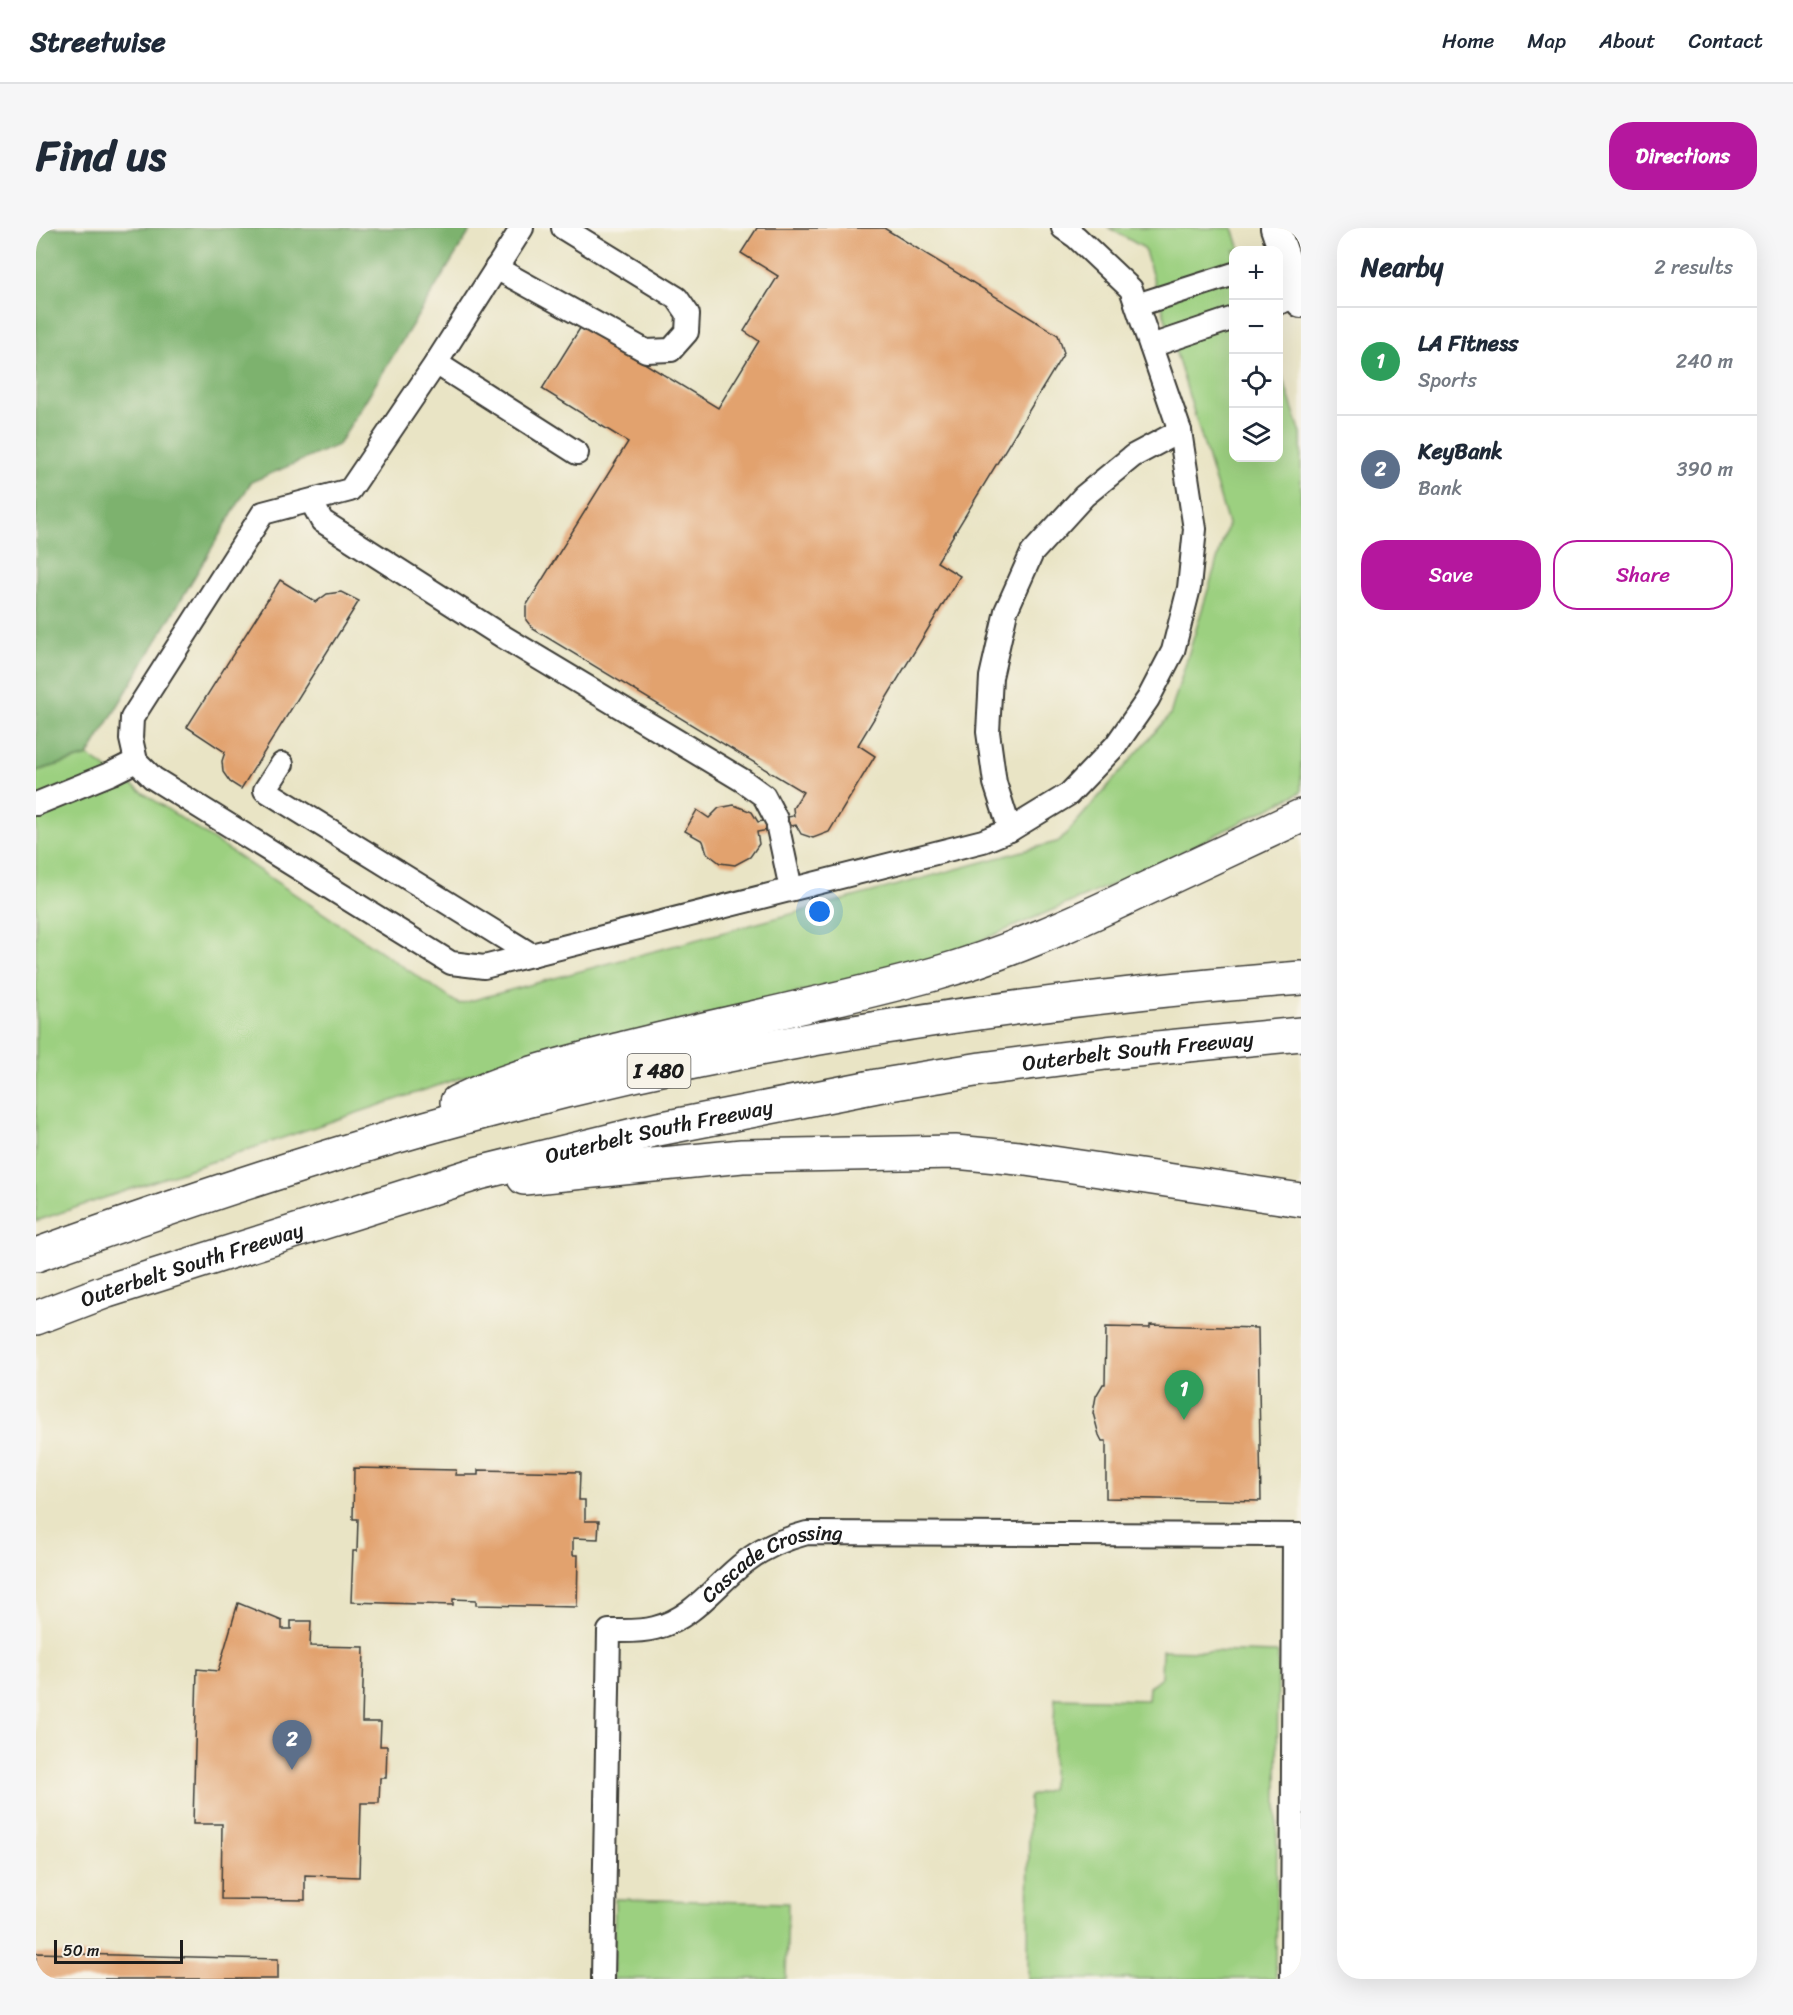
<!DOCTYPE html>
<html lang="en">
<head>
<meta charset="utf-8">
<style>
  :root { --surface:#fff; --page:#f6f6f7; --text:#1f2937; --muted:#747a83; --line:#e0e1e3; --accent:#b5179e }
  body { margin:0; font-family:Sriracha,sans-serif; background:var(--page); color:var(--text) }
  .controls { position:absolute; right:18px; top:18px; display:grid; overflow:hidden; border-radius:12px; box-shadow:0 6px 24px #0002 }
  .controls button { width:54px; height:54px; display:grid; place-items:center; padding:0; border:0; border-bottom:2px solid var(--line); background:var(--surface); color:var(--text); font:30px sans-serif }
  .scale { position:absolute; left:18px; bottom:15px; width:129px; box-sizing:border-box; padding-left:6px; border:3px solid #1c1c1c; border-top:0; font-size:16px; line-height:21px; white-space:nowrap; color:#1c1c1c; -webkit-text-stroke:4px #f7f3e8; paint-order:stroke }
  .you { position:absolute; left:784px; top:684px; width:21px; height:21px; margin:-15px; border:4px solid #fff; border-radius:50%; background:#1a73e8; box-shadow:0 0 0 9px #1a73e833 }
  .badge { display:grid; place-items:center; width:39px; height:39px; border-radius:50%; background:var(--accent); color:#fff; font-size:20px; font-weight:700 }
  .pin { position:absolute; translate:-50% -50px; filter:drop-shadow(0 2px 3px #0008) }
  .pin::after { content:''; position:absolute; top:32px; width:21px; height:18px; background:inherit; clip-path:polygon(0 0,100% 0,50% 100%) }
  .list { margin:0; padding:0; list-style:none }
  h2 { display:flex; justify-content:space-between; align-items:center; height:78px; margin:0; padding:0 24px; font-size:26px }
  h2 small { font-size:20px; font-weight:400; color:var(--muted) }
  .list li { display:grid; grid-template-columns:39px 1fr auto; gap:18px; align-items:center; box-sizing:border-box; height:108px; padding:0 24px; border-top:2px solid var(--line) }
  .list b { display:block; font-size:22px; white-space:nowrap }
  .list p { margin:0; font-size:20px; white-space:nowrap; color:var(--muted) }
  .list em { font-size:20px; font-style:normal; color:var(--muted) }
  .actions { display:flex; gap:12px; padding:18px 24px }
  .actions a { flex:1; padding:14px 0; border:2px solid var(--accent); border-radius:24px; text-align:center; font-size:21px; color:var(--accent) }
  .actions .main { background:var(--accent); color:#fff }
  .icon { flex:none; width:33px; height:33px; fill:none; stroke:currentColor; stroke-width:2; stroke-linecap:round; stroke-linejoin:round }
  .map { position:relative; flex:none; width:1265px; height:1751px; overflow:hidden; border-radius:24px }
  header { display:flex; align-items:center; gap:36px; box-sizing:border-box; height:84px; padding:0 30px; background:var(--surface); border-bottom:2px solid var(--line) }
  header strong { font-size:28px }
  nav { display:flex; gap:33px; margin-inline-start:auto; font-size:21px }
  .intro { display:flex; align-items:center; justify-content:space-between; box-sizing:border-box; height:144px; padding:0 36px }
  h1 { margin:0; font-size:42px }
  .button { padding:15px 27px; border-radius:24px; background:var(--accent); color:#fff; font-size:21px; font-weight:700 }
  main { display:flex; gap:36px; padding:0 36px }
  aside { flex:1; background:var(--surface); border-radius:24px; box-shadow:0 6px 24px #0002 }
  .map>svg:first-child { display:block }
  .green { fill:#9cd080; stroke:#5c764e; stroke-width:1.5 }
  .forest { fill:#7db26e; stroke:#4c6745; stroke-width:1.5 }
  .building { fill:#e2a26e }
  .lines { fill:none; stroke-linecap:round; stroke-linejoin:round }
  .minor-casing { stroke:#3b3a35; stroke-width:26 }
  .major-casing { stroke:#3b3a35; stroke-width:32 }
  .highway-casing { stroke:#3b3a35; stroke-width:36 }
  .minor { stroke:#fff; stroke-width:22 }
  .major { stroke:#fff; stroke-width:28 }
  .highway { stroke:#fff; stroke-width:33 }
  .labels { text-anchor:middle; stroke-width:6; stroke-linejoin:round; paint-order:stroke }
  .shield { fill:#f7f3e8; stroke:#5e5c59; stroke-width:1.5 }
  .shield-label { font-size:20px; font-weight:bold; fill:#1c1c1c }
  .street-label { font-size:21px; fill:#1c1c1c; stroke:#f7f3e8 }
</style>
</head>
<body>
<header>
<strong>Streetwise</strong>
<nav><a>Home</a><a>Map</a><a>About</a><a>Contact</a></nav>
</header>
<div class="intro"><h1>Find us</h1><a class="button">Directions</a></div>
<main>
<div class="map">
<svg width="1265" height="1751" viewBox="0 0 1265 1751">
  <rect width="100%" height="100%" fill="#f7f3e8"/>
  <filter id="ink" filterUnits="userSpaceOnUse"><feTurbulence type="fractalNoise" baseFrequency=".0167" numOctaves="2"/><feDisplacementMap in="SourceGraphic" scale="12" xChannelSelector="R" yChannelSelector="G"/><feConvolveMatrix kernelMatrix="1 2 1 2 8 2 1 2 1" color-interpolation-filters="sRGB"/></filter>
  <filter id="wash" filterUnits="userSpaceOnUse"><feTurbulence type="fractalNoise" baseFrequency=".008" numOctaves="4" result="noise"/><feDisplacementMap in="SourceGraphic" scale="24" xChannelSelector="R" yChannelSelector="G"/><feGaussianBlur stdDeviation="1.35" result="paint"/><feColorMatrix in="noise" values="0 0 0 0 0 0 0 0 0 0 0 0 0 0 0 0 0 1.4 0 .05"/><feComposite in="paint" operator="in"/></filter>
  <g filter="url(#wash)">
    <rect width="100%" height="100%" fill="#e9e4c5"/>
    <path class="green" d="M1073,0h124l7,22h-6v208h44l1,-92 22,68v358l-157,79 -204,87 -456,112 -448,151v-450l52,-15 371,248 601,-163 110,-126 58,-191 -84,-276z
      M1126,1422l116,3 -2,326h-248l1,-183 21,-7 2,-11 3,-80 93,2 1,-13 12,-10z
      M579,1671l173,4 -2,76h-173z"/>
    <path class="forest" d="M0,0h436l-134,217 -87,37 -163,274 -52,15z"/>
    <g id="blocks">
      <path class="building" d="M721,0h127l174,107 6,18 -127,209 23,14 -102,169 17,11 -46,76 -16,6 -12,-4 -5,-9 -39,7 2,12 -9,13 -15,8 -15,-2 -13,-10 -4,-12 -18,-10 12,-21 12,8 10,-10 15,-3 18,7 6,10 36,-6 -1,-8 10,-16 -270,-163 -7,-9v-14l102,-164 -86,-53 40,-64 136,83 41,-67 -15,-10 34,-55 -37,-23z
        M244,352l36,22 11,-8 14,-2 18,9 -118,188 -11,-7 -7,-10 -1,-11 3,-9 -38,-25z
        M1114,1097l108,3 3,173 -155,-3v-57h-4l-3,-6 -6,-22 3,-17 7,-12h2l1,-57 44,1z
        M318,1240l102,2 -1,5h23v-5l102,2 -1,28h6v21h14l-1,18 -25,-1v17h5l-1,52 -101,-2v-5l-23,-1v6l-102,-3 2,-51h4l1,-32h-5z
        M202,1375l44,18v8h9v-8h20l-1,25 54,1 -2,75h19l-1,24h7l-1,32h-6l-1,25h-18l-2,74 -54,-2v25l-84,-1 1,-75h-29l4,-155 21,2z
        M0,1725l242,6v20h-242z"/>
    </g>
  </g>
  <g filter="url(#ink)">
    <use href="#blocks" fill-opacity="0" stroke="#3b3a35" stroke-width="1.5"/>
    <g class="lines">
      <defs>
        <g id="minor">
          <path d="M486,0l-86,135 -86,127 -87,23 -131,205 -1,21 5,22 17,17 298,185 33,4 499,-126 27,-11 59,-36 47,-49 32,-46 25,-48 16,-63 6,-59 -15,-98 -49,-142 -55,-52 -13,-9"/>
          <path d="M460,40l150,83 25,-1 16,-18 1,-18 -11,-16 -114,-70"/>
          <path d="M1242,75l20,-7"/>
          <path d="M1101,77l97,-31"/>
          <path d="M1115,118l83,-28"/>
          <path d="M400,135l141,90"/>
          <path d="M275,273l11,20 180,115 240,144 22,16 12,23"/>
          <path d="M246,536l-17,26 267,165"/>
          <path d="M0,576l76,-31 24,-12"/>
          <path d="M742,600l13,61"/>
          <path d="M974,602l-15,-47 -7,-51 3,-55 15,-66 26,-58 52,-57 49,-40 47,-25"/>
          <path id="s1" d="M567,1751l6,-348c15,0 31,1 46,-3 39,-10 60,-43 90,-66 19,-15 39,-23 62,-29l494,2"/>
          <path d="M1256,1751l2,-444"/>
        </g>
        <path id="major" d="M1239,0l26,75"/>
        <g id="highway">
          <path d="M421,874c53,-26 110,-39 168,-54 103,-26 207,-46 309,-74 72,-20 140,-51 207,-83 53,-25 107,-50 160,-75"/>
          <path d="M488,950l218,-22 213,-4 64,6 282,42"/>
          <path d="M0,1027c154,-55 309,-107 467,-148 261,-69 529,-108 798,-129"/>
          <path id="s2" d="M0,1090l71,-27 372,-118 179,-44 219,-43 104,-17 125,-16 195,-19"/>
        </g>
      </defs>
      <use href="#minor" class="minor-casing"/>
      <use href="#major" class="major-casing"/>
      <use href="#highway" class="highway-casing"/>
      <use href="#minor" class="minor"/>
      <use href="#major" class="major"/>
      <use href="#highway" class="highway"/>
    </g>
  </g>
  <g class="labels">
    <rect class="shield" x="591.5" y="826" width="63" height="34" rx="4.5"/>
    <g class="shield-label">
      <text x="623" y="850">I 480</text>
    </g>
    <g class="street-label">
      <text dy="7" stroke="none"><textPath href="#s2" startOffset="1137">Outerbelt South Freeway</textPath></text>
      <text dy="7" stroke="none"><textPath href="#s2" startOffset="651">Outerbelt South Freeway</textPath></text>
      <text dy="7" stroke="none"><textPath href="#s2" startOffset="165">Outerbelt South Freeway</textPath></text>
      <text dy="7" stroke="none"><textPath href="#s1" startOffset="532">Cascade Crossing</textPath></text>
    </g>
  </g>
</svg>
<div class="controls">
<button>+</button>
<button>−</button>
<button><svg class="icon" aria-label="locate" viewBox="0 0 24 24"><circle cx="12" cy="12" r="6"/><path d="M12 2v4M12 18v4M2 12h4M18 12h4"/></svg></button>
<button><svg class="icon" aria-label="layers" viewBox="0 0 24 24"><path d="M12 4l9 5-9 5-9-5zM3 14l9 5 9-5"/></svg></button>
</div>
<div class="scale">50 m</div>
<div class="you"></div>
<div class="pin badge" style="left:1148px;top:1192px;background:#2e9e5b">1</div>
<div class="pin badge" style="left:256px;top:1542px;background:#5c6f8a">2</div>
</div>
<aside>
<h2>Nearby<small>2 results</small></h2>
<ul class="list">
<li><span class="badge" style="background:#2e9e5b">1</span><div><b>LA Fitness</b><p>Sports</p></div><em>240 m</em></li>
<li><span class="badge" style="background:#5c6f8a">2</span><div><b>KeyBank</b><p>Bank</p></div><em>390 m</em></li>
</ul>
<div class="actions"><a class="main">Save</a><a>Share</a></div>
</aside>
</main>
</body>
</html>
